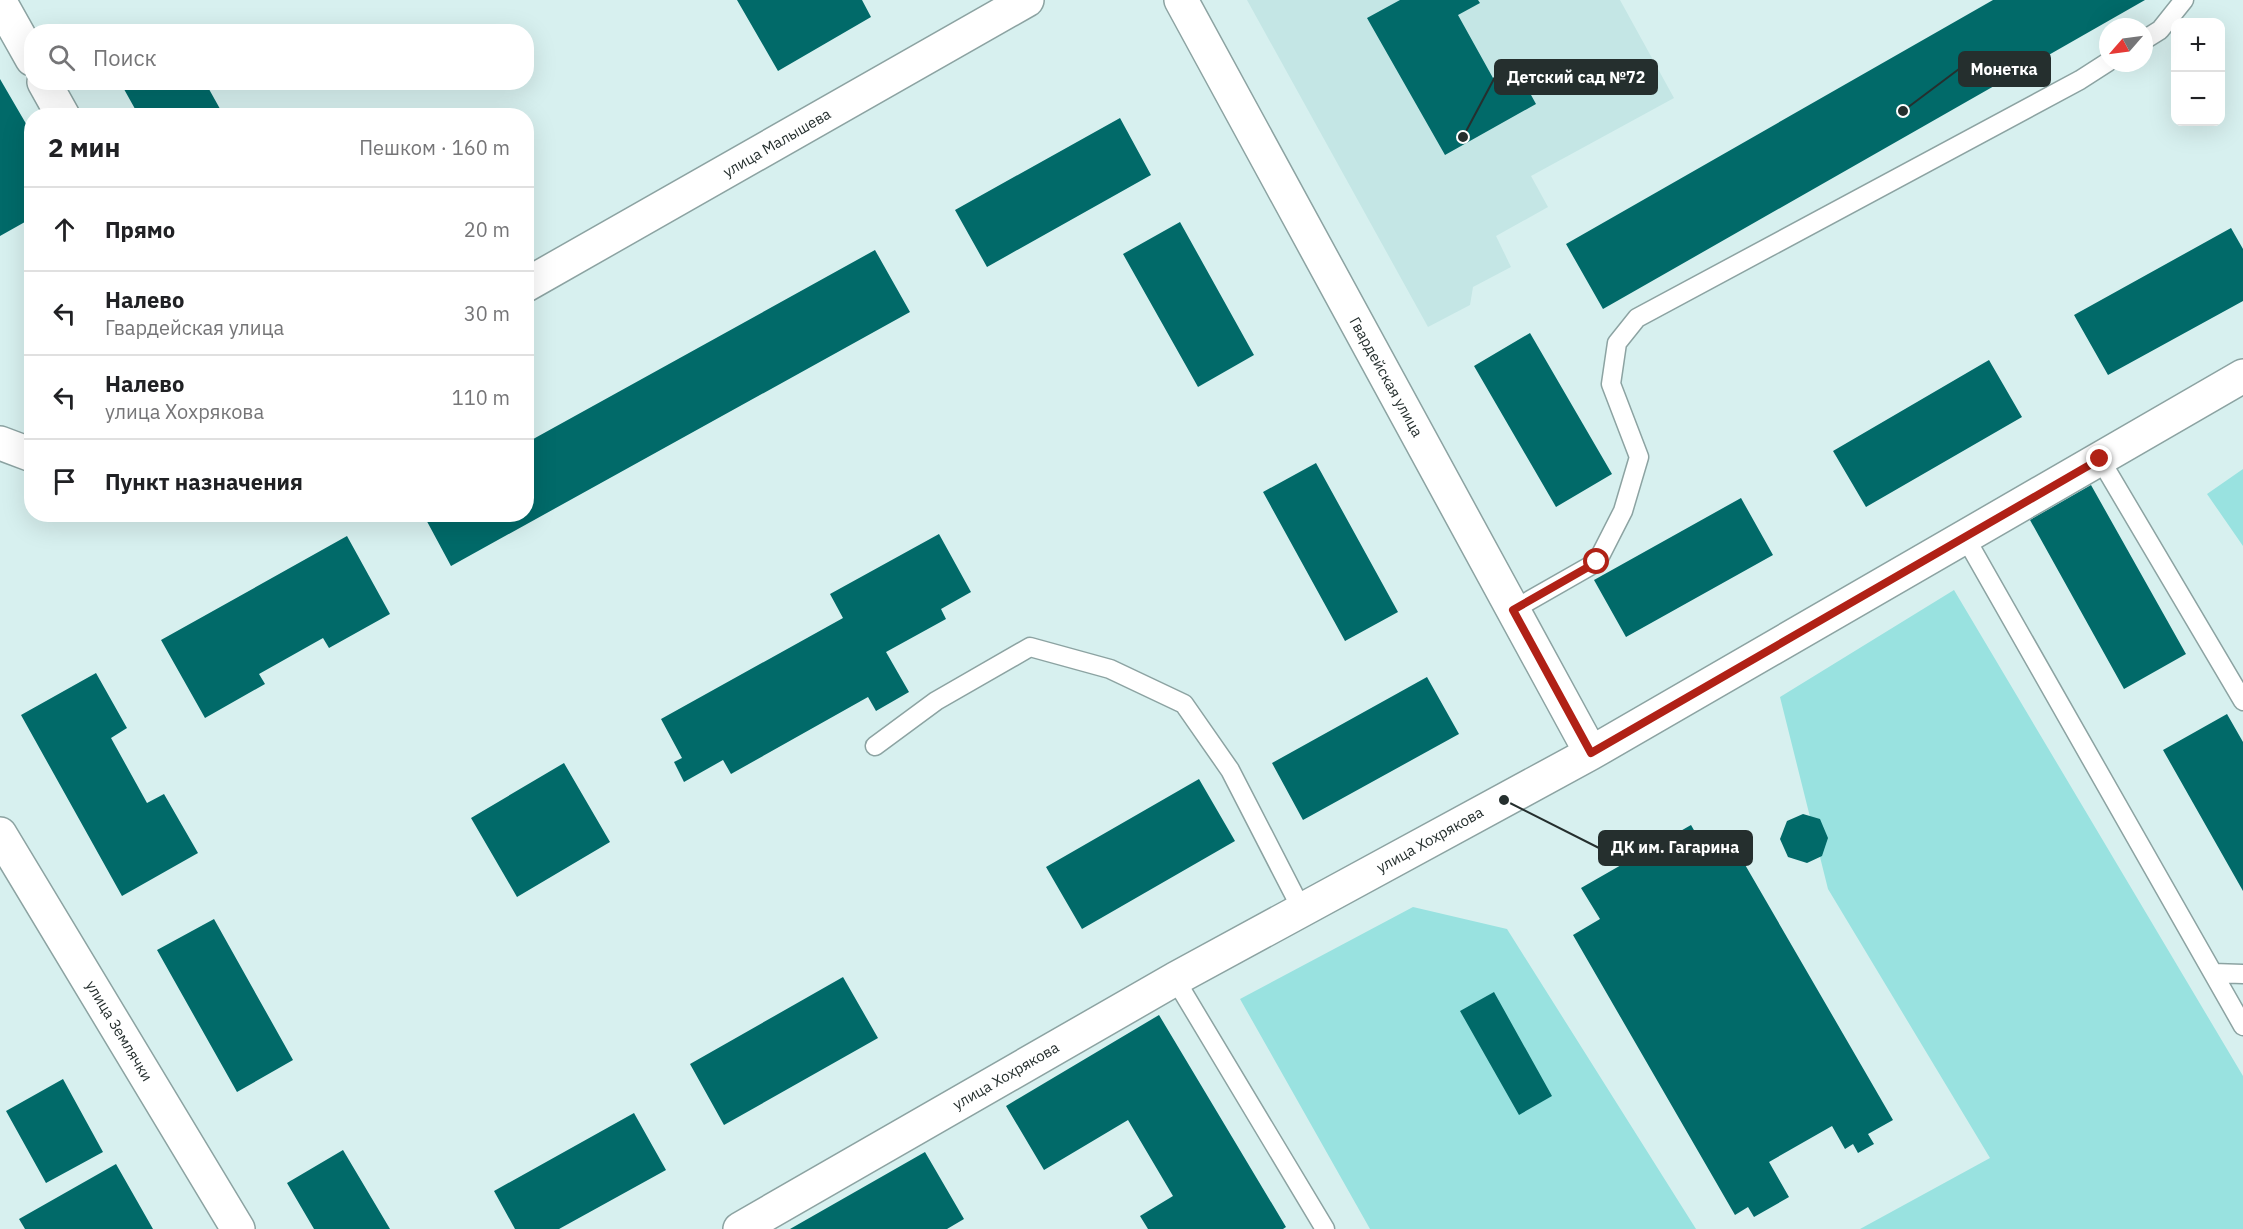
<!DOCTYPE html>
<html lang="ru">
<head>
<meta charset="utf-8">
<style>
  :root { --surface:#fff; --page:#f6f6f6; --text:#202124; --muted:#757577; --line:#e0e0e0 }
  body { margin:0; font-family:"IBM Plex Sans",sans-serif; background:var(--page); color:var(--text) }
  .controls { position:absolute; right:18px; top:18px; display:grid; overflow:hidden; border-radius:12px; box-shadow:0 6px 24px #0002 }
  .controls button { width:54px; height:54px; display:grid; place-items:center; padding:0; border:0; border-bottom:2px solid var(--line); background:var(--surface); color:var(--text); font:30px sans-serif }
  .compass { position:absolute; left:2099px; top:18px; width:54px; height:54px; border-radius:50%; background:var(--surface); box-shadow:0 6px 24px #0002; rotate:242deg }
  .stop { position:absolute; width:18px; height:18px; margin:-14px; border:4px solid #b02116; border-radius:50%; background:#fff }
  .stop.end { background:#b02116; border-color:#fff; box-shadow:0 2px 6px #0008 }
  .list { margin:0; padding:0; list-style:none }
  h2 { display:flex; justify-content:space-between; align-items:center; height:78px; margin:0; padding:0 24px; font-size:26px }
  h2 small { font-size:20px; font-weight:400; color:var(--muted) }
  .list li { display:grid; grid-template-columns:39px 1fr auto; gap:18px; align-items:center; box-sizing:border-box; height:84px; padding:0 24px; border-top:2px solid var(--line) }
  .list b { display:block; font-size:22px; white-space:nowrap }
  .list p { margin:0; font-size:20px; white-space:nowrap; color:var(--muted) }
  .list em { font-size:20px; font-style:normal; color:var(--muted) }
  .icon { flex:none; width:33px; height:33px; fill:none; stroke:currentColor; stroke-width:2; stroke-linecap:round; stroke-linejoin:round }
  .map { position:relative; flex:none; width:2243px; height:1229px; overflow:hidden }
  .search { position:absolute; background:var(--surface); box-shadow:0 6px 24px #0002; left:24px; top:24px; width:510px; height:66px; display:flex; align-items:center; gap:15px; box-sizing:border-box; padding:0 21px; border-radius:24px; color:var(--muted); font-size:22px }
  .panel { position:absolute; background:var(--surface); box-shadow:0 6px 24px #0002; left:24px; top:108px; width:510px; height:414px; border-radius:24px }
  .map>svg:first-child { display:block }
  .built { fill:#c4e6e5 }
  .green { fill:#99e2e0 }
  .building { fill:#016a69 }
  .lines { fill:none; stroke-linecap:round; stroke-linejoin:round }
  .service-casing { stroke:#8ca3a2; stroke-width:21 }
  .minor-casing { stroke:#8ca3a2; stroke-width:36 }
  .service { stroke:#fff; stroke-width:18 }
  .minor { stroke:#fff; stroke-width:33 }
  .route { stroke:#b02116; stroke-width:8 }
  .labels { text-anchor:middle; stroke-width:6; stroke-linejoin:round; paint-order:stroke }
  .street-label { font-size:15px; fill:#252f2e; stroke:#fff }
  .leader { fill:none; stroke:#252f2e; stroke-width:2 }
  .callout-dot { fill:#252f2e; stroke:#fff; stroke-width:2 }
  .callout { fill:#252f2e; stroke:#252f2e; stroke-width:2 }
  .callout-label { font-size:16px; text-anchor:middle; font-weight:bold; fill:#fff }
</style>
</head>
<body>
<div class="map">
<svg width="2243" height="1229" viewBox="0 0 2243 1229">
  <rect width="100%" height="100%" fill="#d7f0ef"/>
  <path class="built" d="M1247,0h373l54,98 -143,78 17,31 -52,29 15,31 -38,20 -3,18 -42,22z"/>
  <path class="green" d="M2243,469v77l-36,-52z
    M1954,590l289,486v153h-383l130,-71 -162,-269 -48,-192z
    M1413,907l94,22 189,300h-326l-130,-230z"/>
  <path class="building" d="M737,0h125l9,17 -93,54z
    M1400,0h78l2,3 -22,12 35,63 22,-12 21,38 -91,51 -78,-137z
    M1993,0h152l-542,309 -37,-65z
    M0,79l32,55v84l-32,18z
    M120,82h85l19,34h-85z
    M1120,118l31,57 -164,92 -32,-57z
    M1180,222l74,133 -56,32 -75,-133z
    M2231,228l12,21v52l-135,74 -34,-60z
    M875,250l35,62 -459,254 -28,-52h103v-71z
    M1530,333l82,141 -56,33 -82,-141z
    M1989,360l33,57 -156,90 -33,-56z
    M1316,463l82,149 -53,29 -82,-149z
    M2091,485l95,169 -62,35 -94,-169z
    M1741,498l32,57 -147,82 -32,-57z
    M939,534l32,58 -30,17 5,10 -60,33 23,40 -33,19 -8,-14 -137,77 -8,-14 -39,22 -10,-20 8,-4 -21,-39 182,-101 -13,-24z
    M347,536l43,78 -61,34 -6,-10 -64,36 6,10 -60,34 -44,-78z
    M96,673l31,55 -16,10 36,65 17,-9 34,59 -76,43 -101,-181z
    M1427,677l32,57 -156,86 -31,-57z
    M2227,714l16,28v149l-80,-141z
    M564,763l46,79 -93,55 -46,-79z
    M1199,779l36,62 -153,88 -36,-62z
    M1803,814l17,5 8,19 -6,18 -15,7 -19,-6 -8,-18 7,-18z
    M1691,825l19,33 23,-14 160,276 -25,14 6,10 -16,9 -5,-9 -8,5 -13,-23 -63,36 20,35 -35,20 -6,-10 -13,8 -162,-280 27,-16 -19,-31z
    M214,919l79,141 -56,32 -80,-142z
    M843,977l35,61 -154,87 -34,-61z
    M1494,992l58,104 -33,19 -59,-104z
    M1159,1015l127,212 -3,2h-135l-8,-13 33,-20 -45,-76 -84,50 -38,-64z
    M63,1079l40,73 -57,31 -40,-72z
    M634,1113l32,57 -107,59h-44l-21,-38z
    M343,1150l47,79h-76l-27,-46z
    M925,1152l39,67 -17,10h-157z
    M116,1164l37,65h-128l-6,-10z"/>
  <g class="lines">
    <defs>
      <path id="service" d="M2144,40l16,-10 24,-30
        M2100,459l143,242
        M1965,537l278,489
        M1513,610l84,-48 26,-51 16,-54 -28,-73 6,-41 20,-25 443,-238 28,-18
        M875,746l61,-45 94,-54 80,22 74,35 46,66 72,140
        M2213,973l30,1
        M1175,979l150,250"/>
      <path id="minor" d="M1181,0l410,753
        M0,2l32,57
        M44,82l19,34
        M526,285l501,-285
        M0,443l32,12
        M0,834l238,395
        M740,1229l435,-250 416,-226 652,-377"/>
    </defs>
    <use href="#service" class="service-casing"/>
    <use href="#minor" class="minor-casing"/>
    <use href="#service" class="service"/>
    <use href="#minor" class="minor"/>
  </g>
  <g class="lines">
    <path class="route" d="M1597,562l-84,48 78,143 509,-294"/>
  </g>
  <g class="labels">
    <g class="street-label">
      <text transform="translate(777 143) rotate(-30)" y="5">улица Малышева</text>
      <text transform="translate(1386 377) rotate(61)" y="5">Гвардейская улица</text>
      <text transform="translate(1430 840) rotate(-29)" y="5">улица Хохрякова</text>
      <text transform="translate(119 1031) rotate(59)" y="5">улица Землячки</text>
      <text transform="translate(1006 1076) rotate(-30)" y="5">улица Хохрякова</text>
    </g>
  </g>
  <path class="leader" d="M1903 111L1959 69M1463 137L1495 77M1504 800L1599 848"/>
  <g class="callout-dot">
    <circle cx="1903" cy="111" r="6"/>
    <circle cx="1463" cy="137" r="6"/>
    <circle cx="1504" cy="800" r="6"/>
  </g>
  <g class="callout">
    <rect x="1959" y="52" width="91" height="34" rx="6"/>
    <rect x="1495" y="60" width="162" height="34" rx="6"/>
    <rect x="1599" y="831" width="153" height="34" rx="6"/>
  </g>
  <g class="callout-label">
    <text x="2004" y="75">Монетка</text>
    <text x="1576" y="83">Детский сад №72</text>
    <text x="1675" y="853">ДК им. Гагарина</text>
  </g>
</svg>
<div class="controls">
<button>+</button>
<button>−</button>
</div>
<svg class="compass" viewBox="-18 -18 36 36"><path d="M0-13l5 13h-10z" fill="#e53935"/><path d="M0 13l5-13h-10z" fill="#757577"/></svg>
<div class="stop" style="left:1597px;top:562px"></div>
<div class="stop end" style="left:2100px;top:459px"></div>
<div class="search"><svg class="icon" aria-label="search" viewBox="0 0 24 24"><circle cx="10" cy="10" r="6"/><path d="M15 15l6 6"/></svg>Поиск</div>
<section class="panel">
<h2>2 мин<small>Пешком · 160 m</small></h2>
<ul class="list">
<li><svg class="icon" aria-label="ahead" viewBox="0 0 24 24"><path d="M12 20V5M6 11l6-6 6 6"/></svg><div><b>Прямо</b></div><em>20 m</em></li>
<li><svg class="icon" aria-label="left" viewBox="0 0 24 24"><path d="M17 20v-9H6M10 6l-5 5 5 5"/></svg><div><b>Налево</b><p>Гвардейская улица</p></div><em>30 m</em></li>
<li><svg class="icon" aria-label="left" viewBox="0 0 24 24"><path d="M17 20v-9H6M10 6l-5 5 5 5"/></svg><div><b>Налево</b><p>улица Хохрякова</p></div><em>110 m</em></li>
<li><svg class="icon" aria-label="arrive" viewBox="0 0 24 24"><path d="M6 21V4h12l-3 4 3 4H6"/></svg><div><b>Пункт назначения</b></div></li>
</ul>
</section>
</div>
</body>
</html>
